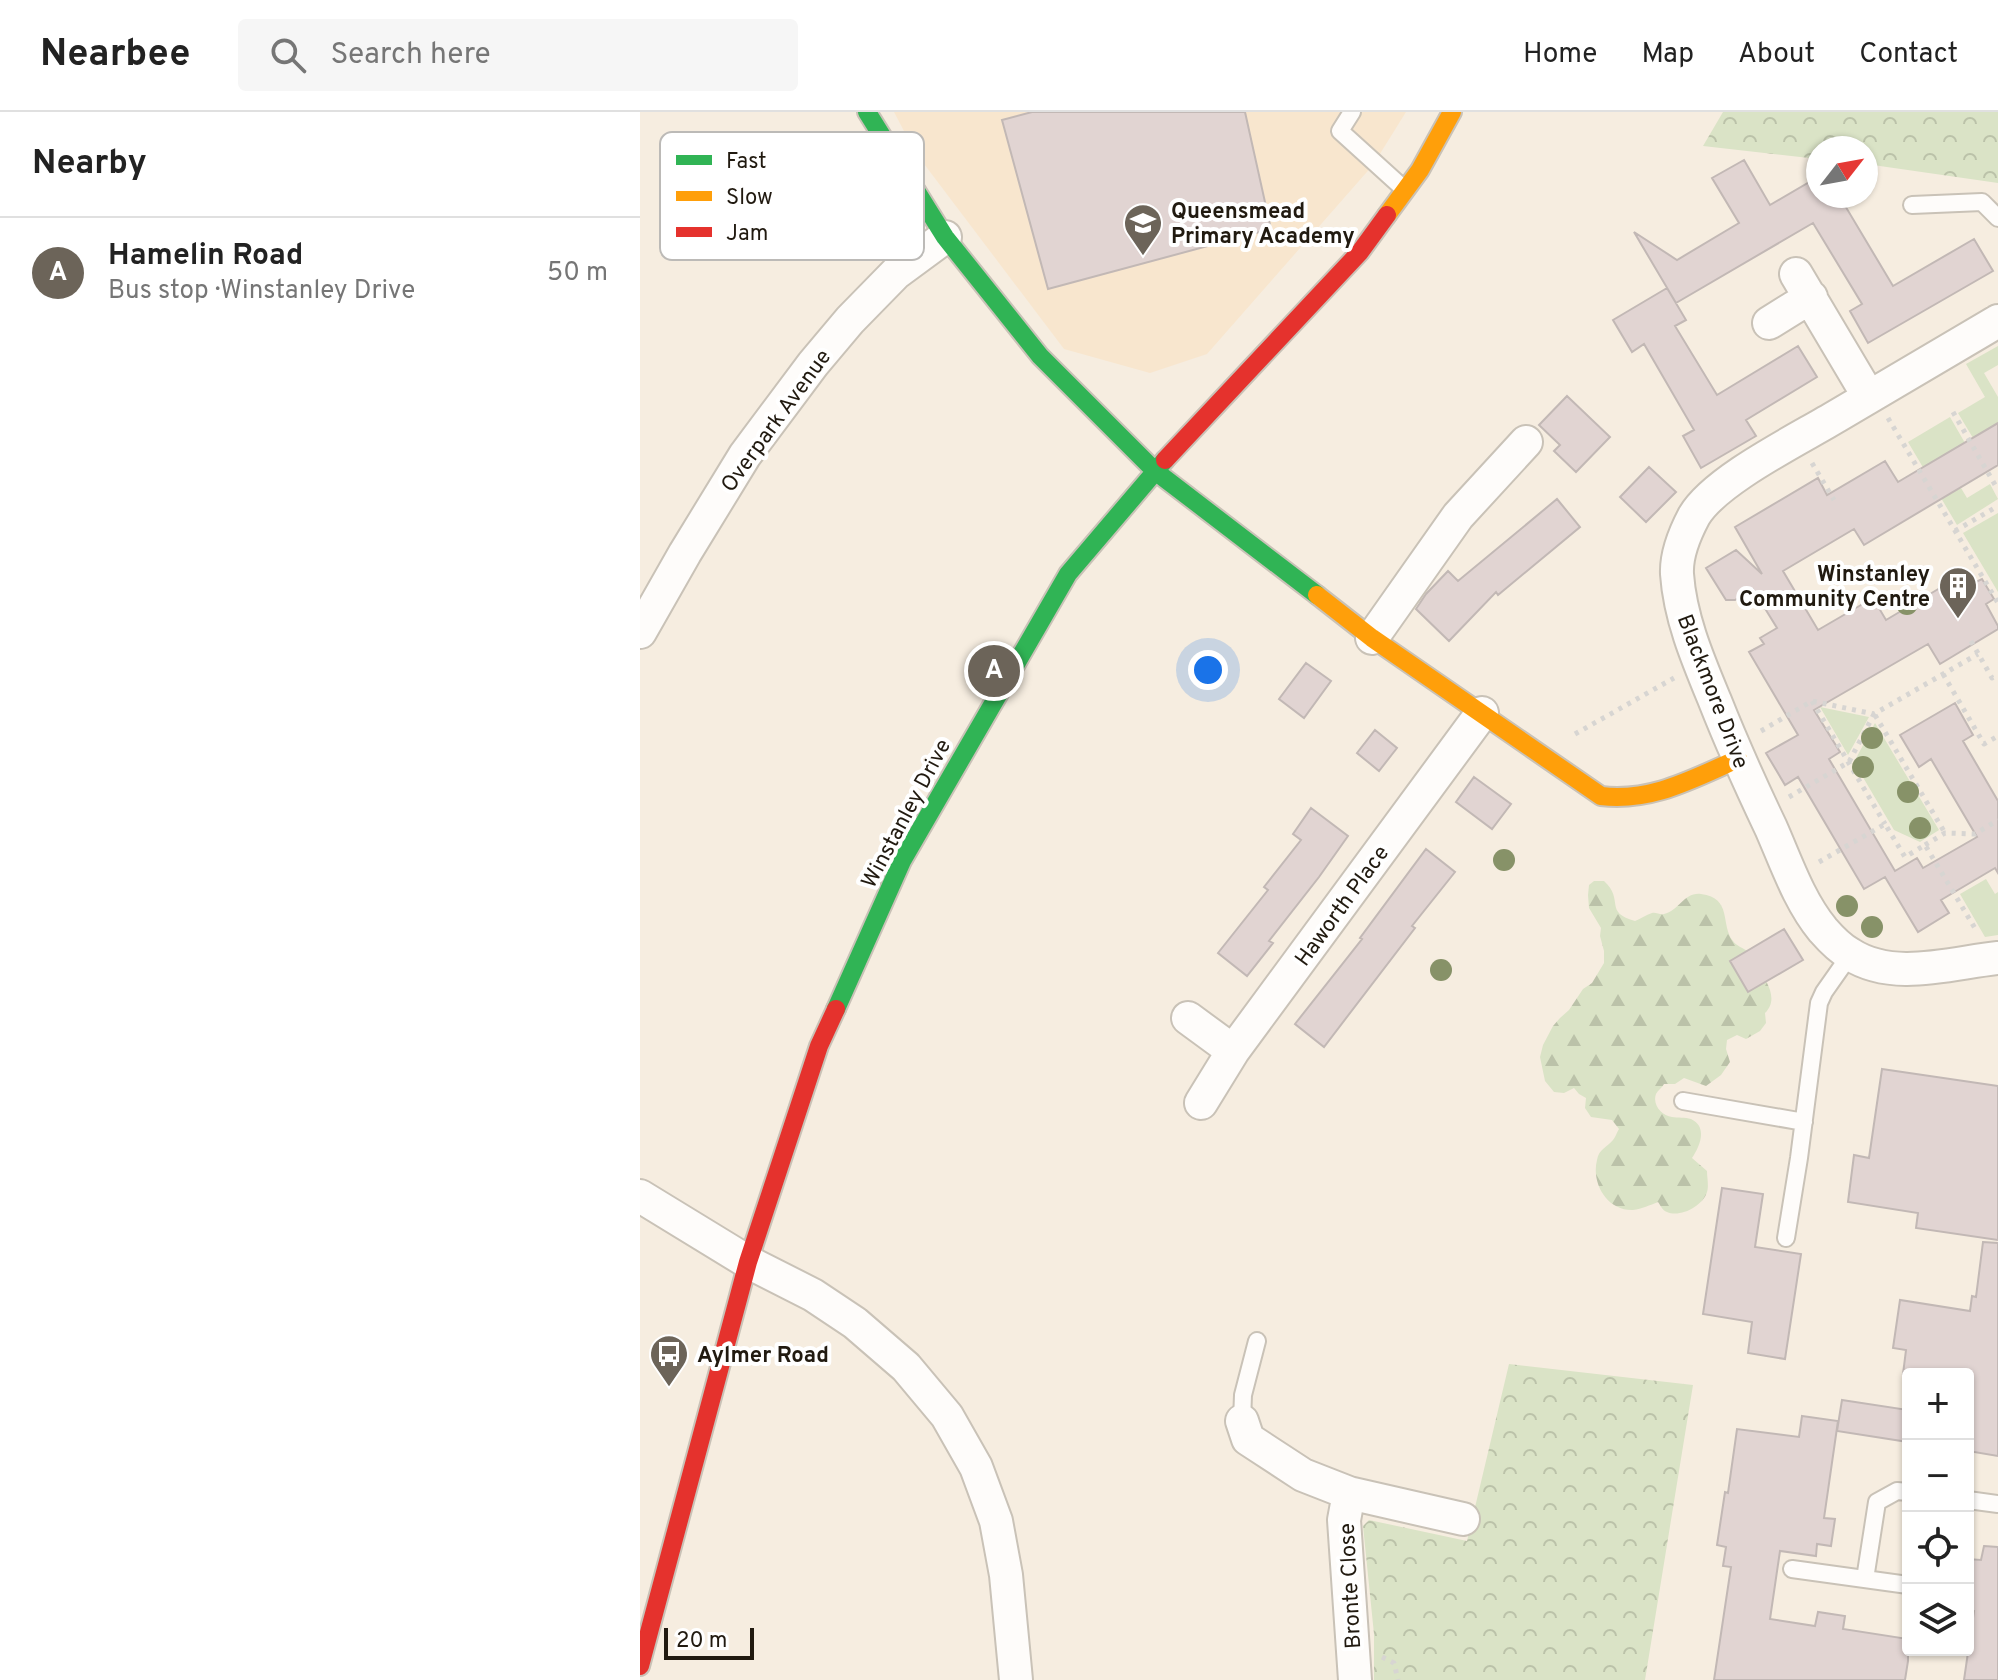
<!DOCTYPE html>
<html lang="en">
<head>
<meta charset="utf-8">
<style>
  :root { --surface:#fff; --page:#f6f6f6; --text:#222; --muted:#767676; --line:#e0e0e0; --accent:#6c6459 }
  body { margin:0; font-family:Overpass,sans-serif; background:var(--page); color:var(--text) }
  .controls { position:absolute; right:24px; bottom:24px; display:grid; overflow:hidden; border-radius:8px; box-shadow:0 2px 6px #0004 }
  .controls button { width:72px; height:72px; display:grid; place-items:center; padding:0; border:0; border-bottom:2px solid var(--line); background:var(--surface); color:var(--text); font:40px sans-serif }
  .compass { position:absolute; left:1166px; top:24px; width:72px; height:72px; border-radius:50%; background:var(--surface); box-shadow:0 2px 6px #0004; rotate:59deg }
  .scale { position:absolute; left:24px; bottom:20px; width:90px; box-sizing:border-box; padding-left:8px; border:4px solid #211a10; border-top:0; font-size:22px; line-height:28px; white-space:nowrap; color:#211a10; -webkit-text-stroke:6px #fff; paint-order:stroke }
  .you { position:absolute; left:568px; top:558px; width:28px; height:28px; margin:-20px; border:6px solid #fff; border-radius:50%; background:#1a73e8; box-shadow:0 0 0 12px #1a73e833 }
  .badge { display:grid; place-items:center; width:52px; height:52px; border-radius:50%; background:var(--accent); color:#fff; font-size:26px; font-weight:700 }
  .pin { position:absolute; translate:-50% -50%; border:4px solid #fff; box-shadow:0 2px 8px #0006 }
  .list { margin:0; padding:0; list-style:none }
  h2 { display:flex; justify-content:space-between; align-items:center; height:104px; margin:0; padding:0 32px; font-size:34px }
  h2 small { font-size:26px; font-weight:400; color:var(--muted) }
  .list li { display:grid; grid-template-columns:52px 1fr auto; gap:24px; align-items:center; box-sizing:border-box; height:112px; padding:0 32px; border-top:2px solid var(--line) }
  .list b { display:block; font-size:30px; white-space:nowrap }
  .list p { margin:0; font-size:26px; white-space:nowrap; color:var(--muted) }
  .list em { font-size:26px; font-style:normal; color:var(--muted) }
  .icon { flex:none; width:44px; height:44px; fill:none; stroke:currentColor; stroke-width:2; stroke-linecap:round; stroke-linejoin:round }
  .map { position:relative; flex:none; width:1358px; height:1568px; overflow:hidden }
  header { display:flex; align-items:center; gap:48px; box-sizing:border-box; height:112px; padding:0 40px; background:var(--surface); border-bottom:2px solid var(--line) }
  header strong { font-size:38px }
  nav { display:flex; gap:44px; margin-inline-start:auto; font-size:28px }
  .search { width:560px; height:72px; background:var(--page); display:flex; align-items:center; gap:20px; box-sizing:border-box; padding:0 28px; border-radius:8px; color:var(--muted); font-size:30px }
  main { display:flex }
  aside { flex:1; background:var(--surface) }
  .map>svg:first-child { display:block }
  .built { fill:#f8e6ce }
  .green { fill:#dae3c6 }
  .forest { fill:url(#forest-firs) }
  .park { fill:url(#park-crowns) }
  .building { fill:#e1d4d2; stroke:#c2b8b5; stroke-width:2 }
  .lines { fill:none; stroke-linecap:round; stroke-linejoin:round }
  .lane-casing { stroke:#c9c2b7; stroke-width:20 }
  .street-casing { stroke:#c9c2b7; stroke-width:36 }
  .fast-casing { stroke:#c9c2b7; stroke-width:22 }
  .slow-casing { stroke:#c9c2b7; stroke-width:22 }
  .jam-casing { stroke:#c9c2b7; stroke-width:22 }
  .path { stroke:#d7d5d2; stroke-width:5; stroke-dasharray:4 6; stroke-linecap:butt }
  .lane { stroke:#fefcfa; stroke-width:16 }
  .street { stroke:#fefcfa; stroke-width:32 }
  .fast { stroke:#30b455; stroke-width:18 }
  .slow { stroke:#ff9f0a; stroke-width:18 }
  .jam { stroke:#e5322d; stroke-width:18 }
  .tree { fill:#879268 }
  .labels { text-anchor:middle; stroke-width:8; stroke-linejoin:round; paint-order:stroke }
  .poi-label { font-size:22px; font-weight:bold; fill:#211a10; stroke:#fff; text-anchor:start }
  .street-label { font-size:22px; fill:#211a10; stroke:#fff }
  .key { fill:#fff; stroke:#bcbab7; stroke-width:2 }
  .key-label { font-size:22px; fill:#211a10 }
</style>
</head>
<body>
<header>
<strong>Nearbee</strong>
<div class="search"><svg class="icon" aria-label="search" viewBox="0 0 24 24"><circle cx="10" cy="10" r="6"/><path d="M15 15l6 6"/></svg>Search here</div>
<nav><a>Home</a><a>Map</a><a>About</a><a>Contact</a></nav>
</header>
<main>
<aside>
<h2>Nearby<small></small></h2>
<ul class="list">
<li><span class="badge">A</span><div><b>Hamelin Road</b><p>Bus stop · Winstanley Drive</p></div><em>50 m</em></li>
</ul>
</aside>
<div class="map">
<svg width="1358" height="1568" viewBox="0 0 1358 1568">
  <defs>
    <pattern id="forest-firs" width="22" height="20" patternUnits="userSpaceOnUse" patternTransform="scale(2)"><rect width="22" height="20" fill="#dae3c6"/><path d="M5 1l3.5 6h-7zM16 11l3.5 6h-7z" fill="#bbc2a9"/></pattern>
    <pattern id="park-crowns" width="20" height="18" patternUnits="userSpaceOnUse" patternTransform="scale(2)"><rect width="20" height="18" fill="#dae3c6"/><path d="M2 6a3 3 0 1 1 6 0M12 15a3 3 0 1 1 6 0" fill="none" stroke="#bbc2a9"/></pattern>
  </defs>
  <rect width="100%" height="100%" fill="#f6ede0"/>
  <path class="built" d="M254,0h512l-33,53 -166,189 -57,19 -86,-24 -149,-197z"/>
  <path class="green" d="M1358,234v19l-14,8 14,24v26l-25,15 -15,-25 27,-16 -19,-33z
    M1310,305l15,26 -16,51 12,-6 6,10 23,-14 8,15 -41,26 -49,-83z
    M1358,401v79l-35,-59z
    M1180,595l49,10 -21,38z
    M1235,611l64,107 -19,12 -26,-12 -40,-68z
    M1346,767l9,15 3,-2v43l-13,2 -25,-43z"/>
  <path class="forest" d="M954,769h10c21,19 -1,31 31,40 5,-2 11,-6 17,-8 4,-1 8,2 12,1 15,-3 20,-22 37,-20 32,4 19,31 32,47 3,5 11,7 15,11 4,5 7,11 10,16 9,14 21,31 7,45l1,10 -6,8 -14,8 -9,-4 -10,5 -1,9 4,13 -9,13 -15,11 -22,-8 -9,6h-11c-2,4 -6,6 -8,10 -4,11 6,22 16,23 6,1 13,0 19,2 17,8 9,27 1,39l15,13c0,6 2,15 0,21 -4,14 -27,26 -40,20 -5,-2 -6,-6 -9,-10 -8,3 -16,7 -25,8 -26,1 -42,-27 -36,-50 2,-11 9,-12 16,-20 2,-2 4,-8 6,-11l-7,-9 -21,-3 -6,-9 1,-10 -7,-4 -5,-6 -10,5 -10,-1 -9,-11 -5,-24 3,-12 10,-19 7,-8 9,-8 14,-21 9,-6 12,-20v-12l-4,-15 1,-8 -12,-20 -1,-13 1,-10z"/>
  <path class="park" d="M1083,0h275v71l-132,-19v-16h-48v11l-115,-13z
    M869,1252l184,21 -48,295h-271v-46l-11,-108 6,-6 98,21z"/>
  <path class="building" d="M392,0h213l26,117 -223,60 -46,-169z
    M1104,48l26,45 48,-28v19h41l-15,8 49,82 81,-47 19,32 -125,72 -18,-32 12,-7 -49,-81 -137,80 -42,-71 43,28 62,-37 -27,-45z
    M1027,176l19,32 -11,6 42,69 81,-49 19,31 -71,43 10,16 -55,32 -18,-32 11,-6 -50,-86 -12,8 -19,-32z
    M927,284l43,41 -34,35 -22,-21 6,-6 -21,-20z
    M1358,311v42l-134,80 -10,-16 -71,42 35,59 55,-32 13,22 81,-48 7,11 8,-4 12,20 -8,5 12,22v3l-58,35 -12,-20 -114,66 26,42 -11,7 66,112 22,-13 6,10 54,-31 -46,-78 -12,8 -19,-32 55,-32 18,32 -10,6 35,60v72l-3,-5 -54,32 8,13 -31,19 -33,-55 -21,12 -66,-112 -13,8 -19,-32 32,-18 -49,-83 15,-8 -4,-6 17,-10 -24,-39 -18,11h-9l-20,-32 30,-18 26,24 -27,-47 83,-49 9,17 58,-34 13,21z
    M1009,355l27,25 -30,30 -26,-25z
    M917,387l23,28 -82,68 -2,-3 -47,49 -33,-32 10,-15 22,-23 10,10z
    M666,551l25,18 -27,37 -25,-19z
    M735,618l22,18 -18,23 -22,-18z
    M834,665l37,27 -19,25 -36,-27z
    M671,696l37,28 -29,41 -50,64 4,2 -26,33 -29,-23 50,-63 -4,-3 37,-47 -8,-6z
    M786,737l29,23 -43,54 3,2 -91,119 -29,-23 67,-85 -2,-1z
    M1144,817l19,31 -55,32 -18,-31z
    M1242,957l116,17v154l-82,-12 2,-15 -70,-11 6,-47 15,3z
    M1082,1076l41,6 -8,53 46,7 -16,105 -37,-6 4,-31 -49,-8z
    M1343,1130l15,1v213l-30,-5v-77h-65l3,-24 -13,-2 7,-48 70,11 2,-15 4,1z
    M1202,1288l66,10v32l-71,-11z
    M1162,1304l36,5 -14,97 11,1 -4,27 -14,-2 -1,12 -36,-5 -10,68 45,7 3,-14 27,4 -2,13 65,10v22l-3,19h-191l17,-113 -8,-1 3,-19 -9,-2 8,-53 3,1 9,-64 62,8z
    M1344,1434l14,1v133h-34l10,-69 -6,-1v-51l13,1z"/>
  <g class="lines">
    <defs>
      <path id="lane" d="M712,0l-12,19 64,58
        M1272,93l70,-3 16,16
        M1043,989l121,21
        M1146,1126l13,-80 20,-155 5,-11 26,-37
        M602,1309l1,-26 14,-54
        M1328,1388l30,4
        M1152,1457l116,16
        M1225,1467l12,-77 20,-11 11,1"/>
      <path id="street" d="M1156,162l73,123
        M1358,209c-54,32 -108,64 -161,95 -38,23 -122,64 -143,100 -9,17 -18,38 -17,58 3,44 21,86 38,127 17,43 36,85 56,127 15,34 28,73 52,102 7,8 18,19 27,24 43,28 101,9 148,4
        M1129,211l42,-26
        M0,520l45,-79 60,-98 68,-91 37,-44 46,-47 49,-36
        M732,526l86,-122 68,-74
        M548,906l45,33 249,-338
        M561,991l32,-52
        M0,1084l108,66 65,33 42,28 51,44 41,49 29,51 20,54 10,54 10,105
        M602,1309l6,18 55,36 46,18 114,26
        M709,1381l-5,27 11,160"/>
      <path id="fast" d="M227,0l78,125 95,119 115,115 162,124
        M196,897l66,-148 166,-287 97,-114"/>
      <path id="slow" d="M747,103l33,-45 32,-58
        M677,483l55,43 229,158c51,6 91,-17 137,-37"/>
      <path id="jam" d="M525,348l195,-208 27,-37
        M0,1554l108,-404 71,-216 17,-37"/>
    </defs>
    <use href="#lane" class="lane-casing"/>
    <use href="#street" class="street-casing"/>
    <use href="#fast" class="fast-casing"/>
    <use href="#slow" class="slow-casing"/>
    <use href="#jam" class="jam-casing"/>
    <path class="path" d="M1313,300l45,78
      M1248,306l110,185
      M1172,351l22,37
      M1315,419l43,-25
      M1331,529l21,37 6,-3
      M1303,562l41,70 14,-8
      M1172,589l73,123
      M1235,603l70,118
      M1121,619l51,-30 62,13 104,-60
      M935,622l99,-56
      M1149,685l60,-35 25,-48
      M1285,733l20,-12 30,1 23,-14
      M1179,750l66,-38 20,33 20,-12 51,85
      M742,1545l12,6 4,17"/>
    <use href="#lane" class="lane"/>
    <use href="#street" class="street"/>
    <use href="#fast" class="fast"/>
    <use href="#slow" class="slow"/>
    <use href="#jam" class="jam"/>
  </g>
  <g class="tree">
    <circle cx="1267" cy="492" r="11"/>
    <circle cx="1232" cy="626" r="11"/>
    <circle cx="1223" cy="655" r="11"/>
    <circle cx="1268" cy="680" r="11"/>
    <circle cx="1280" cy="716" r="11"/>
    <circle cx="864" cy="748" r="11"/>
    <circle cx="1207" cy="794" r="11"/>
    <circle cx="1232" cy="815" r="11"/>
    <circle cx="801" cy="858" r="11"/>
  </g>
  <defs>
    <symbol id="school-pin" viewBox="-11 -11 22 30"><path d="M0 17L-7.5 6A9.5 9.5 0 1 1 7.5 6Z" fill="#6c6459" stroke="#fff"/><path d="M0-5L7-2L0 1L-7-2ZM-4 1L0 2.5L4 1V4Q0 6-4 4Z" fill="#fff"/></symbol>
    <symbol id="building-pin" viewBox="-11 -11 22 30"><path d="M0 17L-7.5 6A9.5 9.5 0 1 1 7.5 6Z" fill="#6c6459" stroke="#fff"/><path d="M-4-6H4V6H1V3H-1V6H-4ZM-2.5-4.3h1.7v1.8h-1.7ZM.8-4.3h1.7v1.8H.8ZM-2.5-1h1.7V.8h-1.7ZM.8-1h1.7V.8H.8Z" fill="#fff"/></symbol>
    <symbol id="bus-pin" viewBox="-11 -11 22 30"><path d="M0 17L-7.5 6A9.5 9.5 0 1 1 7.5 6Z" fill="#6c6459" stroke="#fff"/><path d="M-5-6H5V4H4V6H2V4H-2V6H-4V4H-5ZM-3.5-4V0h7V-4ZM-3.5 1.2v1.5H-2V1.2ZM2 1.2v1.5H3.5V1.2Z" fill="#fff"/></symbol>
  </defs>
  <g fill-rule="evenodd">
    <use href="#school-pin" x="481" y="89" width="44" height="60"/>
    <use href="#building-pin" x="1296" y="452" width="44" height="60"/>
    <use href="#bus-pin" x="7" y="1220" width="44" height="60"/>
  </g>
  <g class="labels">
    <g class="poi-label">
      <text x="531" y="106">Queensmead<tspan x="531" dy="25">Primary Academy</tspan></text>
      <text x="1290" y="469" text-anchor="end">Winstanley<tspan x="1290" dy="25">Community Centre</tspan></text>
      <text x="57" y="1250">Aylmer Road</text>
    </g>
    <g class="street-label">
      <text transform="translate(135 308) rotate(-54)" y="8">Overpark Avenue</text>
      <text transform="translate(1074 579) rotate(69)" y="8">Blackmore Drive</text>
      <text transform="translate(265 701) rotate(-62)" y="8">Winstanley Drive</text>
      <text transform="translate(701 793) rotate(-54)" y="8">Haworth Place</text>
      <text transform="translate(709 1474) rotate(-93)" y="8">Bronte Close</text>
    </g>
  </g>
  <rect x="20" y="20" width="264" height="128" rx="12" class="key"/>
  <rect x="36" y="43" width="36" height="10" fill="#30b455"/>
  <rect x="36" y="79" width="36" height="10" fill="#ff9f0a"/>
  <rect x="36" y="115" width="36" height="10" fill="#e5322d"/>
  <g class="key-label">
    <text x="86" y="56">Fast</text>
    <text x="86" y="92">Slow</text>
    <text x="86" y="128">Jam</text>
  </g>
</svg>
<div class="controls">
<button>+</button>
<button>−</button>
<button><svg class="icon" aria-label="locate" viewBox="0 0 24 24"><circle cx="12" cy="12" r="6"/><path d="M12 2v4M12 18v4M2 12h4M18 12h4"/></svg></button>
<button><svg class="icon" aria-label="layers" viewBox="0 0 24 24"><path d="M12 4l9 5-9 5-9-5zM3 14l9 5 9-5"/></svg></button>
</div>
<svg class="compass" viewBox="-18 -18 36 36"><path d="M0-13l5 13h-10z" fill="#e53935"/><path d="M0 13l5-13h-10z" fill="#767676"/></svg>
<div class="scale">20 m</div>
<div class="you"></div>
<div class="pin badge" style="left:354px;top:559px">A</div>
</div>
</main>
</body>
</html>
